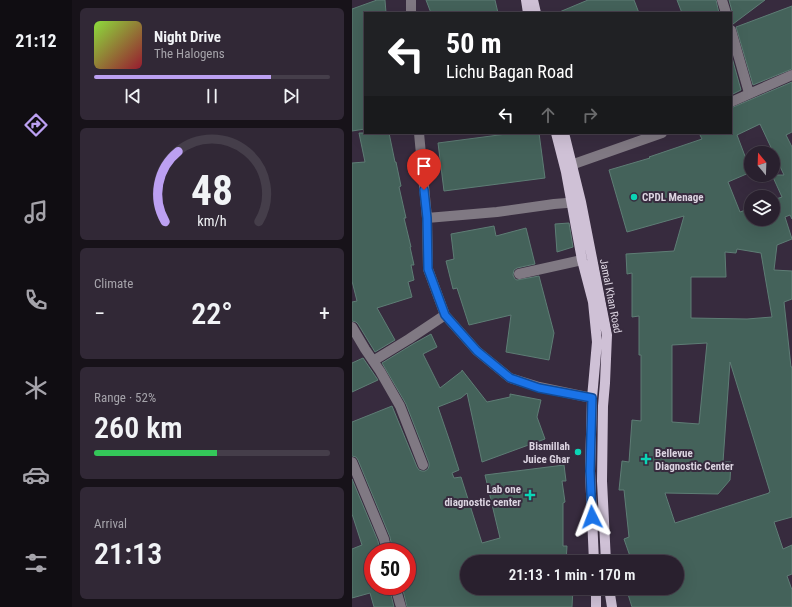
<!DOCTYPE html>
<meta charset="utf-8">
<style>
:root{--surface:#29202e;--page:#312836;--text:#f1f3f6;--muted:#a5a3aa;--line:#453e4a;--accent:#bca0f2}
body{margin:0;font-family:"Roboto Condensed",sans-serif;background:var(--page);color:var(--text);height:100vh;display:flex;flex-direction:column;font-size:15px;white-space:nowrap}
*{box-sizing:border-box;margin:0}
p{font-size:13px;color:var(--muted)}
.icon{flex:none;width:22px;height:22px;fill:none;stroke:currentColor;stroke-width:2;stroke-linecap:round;stroke-linejoin:round}
.map{position:relative;flex:1;overflow:hidden}
.panel{display:flex;flex-direction:column;gap:8px;padding:8px;background:#171219;width:280px}
.panel>*{flex:none}
.guide{position:absolute;left:12px;top:12px;width:368px;height:122px;border-radius:0px;box-shadow:0 4px 16px #0002,0 0 0 1px var(--line);background:#202124;color:#fff;overflow:hidden}
.needle{width:26px;rotate:341deg}
.fabs{position:absolute;left:392px;top:146px;display:grid;gap:8px}
.fabs a{display:grid;place-items:center;width:36px;height:36px;border-radius:50%;background:var(--surface);box-shadow:0 4px 16px #0002,0 0 0 1px var(--line);font-size:20px}
.speed{position:absolute;left:12px;top:543px;display:flex;gap:8px;font-size:20px;font-weight:700;text-align:center}
.speed>*{display:grid;place-content:center;width:52px;height:52px;border-radius:50%;background:var(--surface);box-shadow:0 4px 16px #0002,0 0 0 1px var(--line);line-height:1}
.speed .limit{border:6px solid #d22;background:#fff;color:#111}
.pin{position:absolute;display:grid;place-items:center;width:34px;height:34px;color:#fff;margin:-41px -17px;border-radius:50% 50% 50% 0;rotate:-45deg;box-shadow:0 0 4px #0007}
.pin .icon{rotate:45deg}
.me{position:absolute;width:44px;margin:-22px;rotate:357deg;stroke-linejoin:round;filter:drop-shadow(0 0 3px #0008)}
.turn{display:flex;align-items:center;gap:14px;height:84px;padding:0 16px;font-size:18px}
.turn .icon{width:52px;height:52px;stroke-width:2.5}
.turn b{display:block;font-size:28px;line-height:34px}
.lanes{display:flex;align-items:center;height:38px;padding:0 16px;background:#0003;justify-content:center;gap:20px;direction:ltr}
.lanes .off{opacity:.35}
.big{font-size:30px;font-weight:600;line-height:1.1}
.panel .widget{flex:1;display:flex;flex-direction:column;justify-content:center;gap:6px;min-width:0;padding:0 14px;border-radius:6px;background:var(--page)}
.panel .dial{align-items:center;gap:0}
.dial svg{height:104px;overflow:visible;fill:none;stroke:var(--line);stroke-width:7;stroke-linecap:round;text-anchor:middle}
.dial text{fill:var(--text);stroke:none}
.song{display:flex;align-items:center;gap:12px}
.cover{width:48px;height:48px;border-radius:6px;background:linear-gradient(135deg,hsl(90 70% 55%),hsl(350 70% 35%))}
.played{height:4px;border-radius:2px;background:linear-gradient(90deg,var(--accent) 75%,var(--line) 75%)}
.keys{display:flex;justify-content:space-around;direction:ltr}
.heat{display:flex;justify-content:space-between;align-items:center;font-size:22px;direction:ltr}
.charge{height:6px;border-radius:3px;background:linear-gradient(90deg,#34c759 52%,var(--line) 0)}
.trip{position:absolute;left:108px;top:555px;width:224px;height:40px;border-radius:20px;background:var(--surface);box-shadow:0 4px 16px #0002,0 0 0 1px var(--line);font-weight:600;line-height:40px;text-align:center}
main{display:flex;flex:1;min-height:0}
.tabs{display:flex;flex-direction:column;width:72px;justify-content:space-around;align-items:center;background:#100d12;color:var(--muted)}
.tabs .icon{width:28px;height:28px}
.tabs .selected{color:var(--accent)}
.tabs b{font-size:18px;color:var(--text)}
.map>svg:first-child{display:block}
.building{fill:#44625a;stroke:#5e7d75;fill-rule:evenodd}
.lines{fill:none;stroke-linecap:round;stroke-linejoin:round}
.minor{stroke:#807983;stroke-width:10}
.major{stroke:#cfc1d6;stroke-width:10}
.route-casing{stroke:#114b97;stroke-width:10}
.route{stroke:#1a73e8;stroke-width:7}
.poi-dot{fill:#0bd5b5;stroke:#372b3e;stroke-width:1.5}
.labels{text-anchor:middle;stroke-width:4;stroke-linejoin:round;paint-order:stroke}
.poi-label{font-size:11px;font-weight:bold;fill:#dcd4e1;stroke:#372b3e;text-anchor:start}
.street-label{font-size:11px;fill:#dcd4e1;stroke:#372b3e}
</style>
<main>
<nav class="tabs">
<b>21:12</b>
<svg class="icon selected" aria-label="directions" viewBox="0 0 24 24"><path d="M12 3l9 9-9 9-9-9zM9 14v-3h6M13 9l2 2-2 2"/></svg>
<svg class="icon" aria-label="music" viewBox="0 0 24 24"><path d="M9 18V5l10-2v13"/><circle cx="6" cy="18" r="3"/><circle cx="16" cy="16" r="3"/></svg>
<svg class="icon" aria-label="phone" viewBox="0 0 24 24"><path d="M5 4h4l2 5-3 2q2 4 5 5l2-3 5 2v4C11 20 4 13 5 4z"/></svg>
<svg class="icon" aria-label="climate" viewBox="0 0 24 24"><path d="M12 3v18M4 7l16 10M4 17L20 7"/></svg>
<svg class="icon" aria-label="car" viewBox="0 0 24 24"><path d="M5 17H2v-5l4-1 3-4h7l3 4 3 1v5h-3M9 17h6M6 11h13"/><circle cx="7" cy="17" r="2"/><circle cx="17" cy="17" r="2"/></svg>
<svg class="icon" aria-label="filters" viewBox="0 0 24 24"><path d="M4 7h16M4 17h16"/><circle cx="9" cy="7" r="2"/><circle cx="15" cy="17" r="2"/></svg>
</nav>
<section class="panel">
<div class="widget">
<div class="song"><i class="cover"></i><div><b>Night Drive</b><p>The Halogens</p></div></div>
<div class="played"></div>
<div class="keys"><svg class="icon" aria-label="previous" viewBox="0 0 24 24"><path d="M18 5L8 12l10 7zM5 5v14"/></svg><svg class="icon" aria-label="pause" viewBox="0 0 24 24"><path d="M8 5v14M16 5v14"/></svg><svg class="icon" aria-label="next" viewBox="0 0 24 24"><path d="M6 5l10 7-10 7zM19 5v14"/></svg></div>
</div>
<div class="widget dial"><svg viewBox="0 0 100 80">
<path d="M14 69A42 42 0 1 1 86 69"/>
<path d="M14 69A42 42 0 0 1 24 15" stroke="#bca0f2"/>
<text x="50" y="56" font-size="32" font-weight="700">48</text>
<text x="50" y="72" font-size="11">km/h</text>
</svg></div>
<div class="widget"><p>Climate</p>
<div class="heat"><a>−</a><b class="big">22°</b><a>+</a></div>
</div>
<div class="widget"><p>Range · 52%</p><b class="big">260 km</b><div class="charge"></div></div>
<div class="widget"><p>Arrival</p><b class="big">21:13</b></div>
</section>
<div class="map">
<svg width="440" height="607" viewBox="0 0 440 607">
<rect width="100%" height="100%" fill="#372b3e"/>
<path class="building" d="M 25,0 L 33,0 L 34,13 L 13,13 L 13,129 L 0,131 L 0,9 Z
M 74,0 L 143,0 L 146,13 L 79,13 Z
M 236,0 L 282,0 L 287,13 L 205,13 Z
M 325,0 L 364,0 L 367,13 L 330,13 Z
M 377,0 L 413,0 L 381,24 L 379,24 L 380,11 Z
M 440,6 L 440,69 L 401,85 L 384,27 Z
M 379,54 L 389,90 L 379,95 Z
M 440,82 L 440,132 L 434,135 L 440,147 L 440,219 L 438,215 L 433,217 L 440,239 L 425,245 L 422,270 L 440,271 L 440,299 L 432,302 L 439,367 L 440,367 L 440,517 L 422,522 L 431,549 L 440,545 L 440,574 L 435,576 L 440,590 L 440,607 L 280,607 L 274,588 L 325,588 L 325,562 L 280,562 L 272,539 L 277,537 L 272,490 L 267,490 L 270,461 L 277,462 L 280,420 L 289,421 L 289,355 L 287,355 L 287,316 L 280,317 L 280,273 L 275,274 L 274,254 L 322,251 L 332,216 L 275,232 L 257,170 L 298,158 L 297,157 L 350,139 L 347,133 L 379,133 L 379,108 ZM 408,124 L 432,175 L 420,175 L 430,197 L 421,200 L 421,219 L 399,219 L 399,208 L 388,212 L 376,182 L 399,172 L 385,135 ZM 385,249 L 409,253 L 420,317 L 395,319 L 339,318 L 339,277 L 374,277 L 373,252 L 384,253 ZM 355,343 L 347,424 L 320,422 L 320,345 ZM 378,362 L 418,492 L 417,492 L 417,493 L 323,523 L 313,493 L 366,494 L 378,480 L 379,462 L 371,462 Z
M 7,133 L 37,133 L 43,162 L 44,162 L 49,186 L 47,187 L 54,218 L 52,218 L 59,247 L 58,247 L 62,265 L 59,265 L 62,280 L 56,282 L 60,297 L 25,308 L 43,340 L 23,352 L 6,324 L 4,322 L 0,321 L 0,302 L 5,301 L 0,281 L 0,163 L 13,162 Z
M 162,133 L 187,133 L 193,178 L 92,191 L 86,143 Z
M 217,223 L 221,247 L 205,252 L 203,224 Z
M 142,226 L 144,236 L 174,228 L 183,264 L 165,268 L 162,270 L 161,275 L 163,279 L 165,280 L 187,276 L 202,333 L 197,360 L 154,352 L 159,315 L 117,325 L 105,288 L 101,289 L 94,261 L 102,259 L 99,234 Z
M 79,334 L 85,347 L 71,354 L 88,388 L 110,371 L 110,370 L 135,402 L 158,397 L 158,394 L 189,400 L 185,417 L 193,439 L 130,462 L 115,393 L 109,398 L 86,407 L 98,442 L 107,470 L 100,473 L 102,478 L 109,477 L 130,543 L 148,538 L 133,475 L 212,465 L 214,481 L 210,481 L 213,502 L 211,503 L 211,546 L 215,546 L 214,562 L 115,562 L 115,588 L 221,588 L 220,607 L 55,607 L 50,586 L 55,586 L 55,552 L 41,552 L 38,537 L 6,460 L 4,457 L 0,456 L 0,422 L 40,406 L 65,467 L 67,470 L 70,471 L 73,471 L 76,469 L 77,466 L 77,463 L 54,404 L 30,363 L 61,344 Z
M 11,358 L 26,380 L 0,392 L 0,363 Z
M 0,479 L 26,541 L 28,552 L 21,552 L 21,586 L 37,586 L 42,607 L 22,607 L 18,593 L 0,598 L 0,549 L 10,545 L 0,514 Z"/>
<g class="lines">
<path class="minor" d="M 59,0 L 59,13
M 370,0 L 374,13
M 379,30 L 397,93
M 379,102 L 440,75
M 67,133 L 75,218 L 76,269 L 93,315 L 125,351 L 158,378 L 187,387 L 240,398
M 219,165 L 310,133
M 75,218 L 145,212 L 202,204 L 227,202
M 167,274 L 230,260
M 0,327 L 13,349 L 28,371 L 48,406 L 71,465
M 21,361 L 57,339 L 93,315
M 0,462 L 32,539 L 35,552
M 43,586 L 49,607"/>
<path class="major" d="M 174,0 L 176,13
M 181,0 L 184,13
M 204,133 L 214,172 L 230,260 L 241,302 L 245,342 L 240,398 L 238,471 L 242,562
M 212,133 L 229,202 L 255,335 L 253,383 L 251,406 L 250,481 L 254,562
M 244,588 L 244,607
M 257,588 L 260,607"/>
</g>
<g class="lines">
<defs>
<path id="route" d="M 72,190 L 75,218 L 76,269 L 93,315 L 125,351 L 158,378 L 187,388 L 240,398 L 238,471 L 240,517"/>
</defs>
<use href="#route" class="route-casing"/>
<use href="#route" class="route"/>
</g>
<g class="poi-dot">
<circle cx="282" cy="197" r="4"/>
<circle cx="226" cy="452" r="4"/>
<path d="M292 453h4v4h4v4h-4v4h-4v-4h-4v-4h4z"/>
<path d="M176 489h4v4h4v4h-4v4h-4v-4h-4v-4h4z"/>
</g>
<g class="labels">
<g class="poi-label">
<text x="290" y="201">CPDL Menage</text>
<text x="218" y="450" text-anchor="end">Bismillah<tspan x="218" dy="13">Juice Ghar</tspan></text>
<text x="303" y="457">Bellevue<tspan x="303" dy="13">Diagnostic Center</tspan></text>
<text x="169" y="493" text-anchor="end">Lab one<tspan x="169" dy="13">diagnostic center</tspan></text>
</g>
<g class="street-label">
<text transform="translate(259 296) rotate(79)" y="4">Jamal Khan Road</text>
</g>
</g>
</svg>
<div class="fabs">
<a><svg class="needle" viewBox="-14 -14 28 28"><path d="M0-13l5 13h-10z" fill="#e53935"/><path d="M0 13l5-13h-10z" fill="#a5a3aa"/></svg></a>
<a><svg class="icon" aria-label="layers" viewBox="0 0 24 24"><path d="M12 4l9 5-9 5-9-5zM3 14l9 5 9-5"/></svg></a>
</div>
<div class="speed"><div class="limit">50</div></div>
<div class="pin" style="left:72px;top:190px;background:#d93025"><svg class="icon" aria-label="arrive" viewBox="0 0 24 24"><path d="M6 21V4h12l-3 4 3 4H6"/></svg></div>
<svg class="me" style="left:240px;top:517px" viewBox="-20 -20 40 40"><path d="M0-17L14 15 0 8-14 15z" fill="#1a73e8" stroke="#fff" stroke-width="4"/></svg>
<div class="trip">21:13 · 1 min · 170 m</div>
<div class="guide">
<div class="turn"><svg class="icon" aria-label="left" viewBox="0 0 24 24"><path d="M17 20v-9H6M10 6l-5 5 5 5"/></svg><div><b>50 m</b>Lichu Bagan Road</div></div>
<div class="lanes"><svg class="icon" aria-label="left" viewBox="0 0 24 24"><path d="M17 20v-9H6M10 6l-5 5 5 5"/></svg><svg class="icon off" aria-label="ahead" viewBox="0 0 24 24"><path d="M12 20V5M6 11l6-6 6 6"/></svg><svg class="icon off" aria-label="right" viewBox="0 0 24 24"><path d="M7 20v-9h11M14 6l5 5-5 5"/></svg></div>
</div>
</div>
</main>
